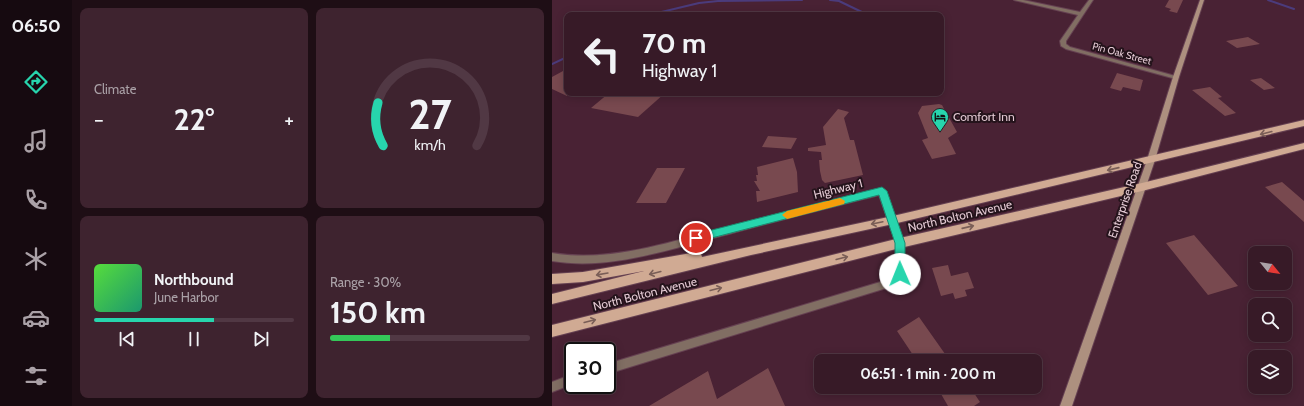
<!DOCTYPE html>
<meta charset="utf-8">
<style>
:root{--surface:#371a27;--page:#3e232f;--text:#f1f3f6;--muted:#aaa1a7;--line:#513844;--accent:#27d5ad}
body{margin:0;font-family:Cabin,sans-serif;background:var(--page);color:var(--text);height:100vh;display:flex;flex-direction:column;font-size:15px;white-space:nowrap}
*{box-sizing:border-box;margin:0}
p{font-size:13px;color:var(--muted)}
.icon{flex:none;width:22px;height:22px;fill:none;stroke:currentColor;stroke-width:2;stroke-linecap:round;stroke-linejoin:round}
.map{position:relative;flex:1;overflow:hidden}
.panel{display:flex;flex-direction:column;gap:8px;padding:8px;background:#1e0e15;width:480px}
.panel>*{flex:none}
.top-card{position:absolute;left:12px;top:12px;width:380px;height:84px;border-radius:8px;box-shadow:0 2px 10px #0003,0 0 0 1px var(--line);background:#371a27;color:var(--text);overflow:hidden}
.needle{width:26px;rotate:120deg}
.controls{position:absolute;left:696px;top:246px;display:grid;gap:8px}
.controls a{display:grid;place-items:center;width:44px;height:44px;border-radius:8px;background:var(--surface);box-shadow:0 2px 10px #0003,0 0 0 1px var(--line);font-size:20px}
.speed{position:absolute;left:12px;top:342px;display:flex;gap:8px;font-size:20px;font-weight:700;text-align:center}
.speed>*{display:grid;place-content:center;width:52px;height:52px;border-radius:50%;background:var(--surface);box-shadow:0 2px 10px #0003,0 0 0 1px var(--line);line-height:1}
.speed .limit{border:2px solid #111;border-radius:6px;background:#fff;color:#111}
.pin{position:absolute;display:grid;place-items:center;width:34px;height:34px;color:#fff;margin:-17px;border:2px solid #fff;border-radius:50%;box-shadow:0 1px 4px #0007}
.me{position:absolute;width:44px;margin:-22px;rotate:359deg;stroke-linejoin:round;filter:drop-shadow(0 0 3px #0008)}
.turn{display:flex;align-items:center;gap:14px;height:84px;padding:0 12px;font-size:18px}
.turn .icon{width:52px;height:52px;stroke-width:2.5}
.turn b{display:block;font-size:28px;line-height:34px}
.big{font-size:30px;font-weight:800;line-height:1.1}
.panel .card{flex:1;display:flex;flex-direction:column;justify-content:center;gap:6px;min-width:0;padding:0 14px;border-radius:8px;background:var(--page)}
.panel .dial{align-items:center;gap:0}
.dial svg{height:104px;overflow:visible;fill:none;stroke:var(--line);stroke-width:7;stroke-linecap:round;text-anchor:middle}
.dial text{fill:var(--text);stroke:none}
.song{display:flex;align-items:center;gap:12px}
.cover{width:48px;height:48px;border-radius:6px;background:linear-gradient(135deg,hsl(110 70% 55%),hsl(160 70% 35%))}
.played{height:4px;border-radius:2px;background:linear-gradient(90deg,var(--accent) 60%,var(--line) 60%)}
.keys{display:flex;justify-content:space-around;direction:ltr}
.heat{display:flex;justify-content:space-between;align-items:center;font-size:22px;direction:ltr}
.charge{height:6px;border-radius:3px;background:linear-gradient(90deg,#34c759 30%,var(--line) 0)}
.panel .tiles{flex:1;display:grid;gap:8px;grid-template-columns:repeat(2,1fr)}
.trip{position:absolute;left:262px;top:354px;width:228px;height:40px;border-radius:8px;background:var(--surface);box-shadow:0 2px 10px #0003,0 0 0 1px var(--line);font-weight:800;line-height:40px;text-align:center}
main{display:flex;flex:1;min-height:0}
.menu{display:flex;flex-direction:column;width:72px;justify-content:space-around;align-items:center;background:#160a10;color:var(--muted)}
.menu .icon{width:28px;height:28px}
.menu .current{color:var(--accent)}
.menu b{font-size:18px;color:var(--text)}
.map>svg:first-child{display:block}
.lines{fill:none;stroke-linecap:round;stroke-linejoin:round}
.stream{stroke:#4b3b7c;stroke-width:2}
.building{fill:#78494f}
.street-casing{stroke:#654051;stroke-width:2}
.secondary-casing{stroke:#654051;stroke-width:2}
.primary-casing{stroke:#654051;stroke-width:2}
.street{fill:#816e63;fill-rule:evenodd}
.secondary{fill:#ad907f;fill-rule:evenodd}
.primary{fill:#d0aa93;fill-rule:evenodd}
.oneway{stroke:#7a5e57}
.route{fill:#27d5ad;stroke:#198a70}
.slow{fill:#f59e0b}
.labels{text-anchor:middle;stroke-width:4;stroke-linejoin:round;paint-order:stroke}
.far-street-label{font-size:10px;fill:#e4cad4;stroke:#24131b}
.poi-label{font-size:12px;fill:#e4cad4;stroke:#24131b;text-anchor:start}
.street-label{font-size:12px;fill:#e4cad4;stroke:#24131b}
</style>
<main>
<nav class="menu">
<b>06:50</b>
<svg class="icon current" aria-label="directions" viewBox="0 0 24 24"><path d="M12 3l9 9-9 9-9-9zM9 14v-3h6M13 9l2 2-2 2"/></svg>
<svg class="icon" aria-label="music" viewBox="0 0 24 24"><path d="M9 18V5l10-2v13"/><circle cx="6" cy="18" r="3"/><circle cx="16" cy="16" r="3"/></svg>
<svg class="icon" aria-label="phone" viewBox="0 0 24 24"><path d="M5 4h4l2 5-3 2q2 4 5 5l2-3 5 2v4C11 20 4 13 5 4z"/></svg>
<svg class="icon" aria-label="climate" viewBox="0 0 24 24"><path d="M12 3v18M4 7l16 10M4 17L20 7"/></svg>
<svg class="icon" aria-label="car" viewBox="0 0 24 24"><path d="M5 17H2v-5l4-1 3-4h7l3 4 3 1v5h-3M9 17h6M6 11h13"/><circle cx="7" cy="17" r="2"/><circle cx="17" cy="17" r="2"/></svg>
<svg class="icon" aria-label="filters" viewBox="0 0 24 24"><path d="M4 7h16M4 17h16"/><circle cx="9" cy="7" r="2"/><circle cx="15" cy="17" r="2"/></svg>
</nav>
<section class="panel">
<div class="tiles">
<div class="card"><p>Climate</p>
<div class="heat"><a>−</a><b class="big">22°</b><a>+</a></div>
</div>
<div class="card dial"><svg viewBox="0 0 100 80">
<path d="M14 69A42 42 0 1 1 86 69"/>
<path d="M14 69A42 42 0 0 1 10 36" stroke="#27d5ad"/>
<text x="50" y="56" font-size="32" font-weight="700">27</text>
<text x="50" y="72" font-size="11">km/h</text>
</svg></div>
<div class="card">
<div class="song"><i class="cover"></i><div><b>Northbound</b><p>June Harbor</p></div></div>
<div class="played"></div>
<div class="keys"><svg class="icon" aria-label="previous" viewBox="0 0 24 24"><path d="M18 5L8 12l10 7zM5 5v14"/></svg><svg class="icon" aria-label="pause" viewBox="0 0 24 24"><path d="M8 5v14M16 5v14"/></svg><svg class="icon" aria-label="next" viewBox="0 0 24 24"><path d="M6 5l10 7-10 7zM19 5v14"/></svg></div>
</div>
<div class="card"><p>Range · 30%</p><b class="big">150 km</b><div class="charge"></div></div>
</div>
</section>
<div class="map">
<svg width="752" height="406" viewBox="0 0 752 406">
<rect width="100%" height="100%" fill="#492234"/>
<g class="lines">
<path class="stream" d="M 278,0 L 287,1 L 316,15
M 716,0 L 742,9
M 97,15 L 147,3 L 166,1 L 250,0
M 0,64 L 15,57"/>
</g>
<path class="building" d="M 617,0 L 631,0 L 625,13 L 617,11 L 619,9 L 613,7 Z
M 696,37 L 708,44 L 685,48 L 674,41 Z
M 11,71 L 15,73 L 15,96 L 0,89 L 0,77 Z
M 565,73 L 591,80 L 588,91 L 571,87 L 569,91 L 558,88 Z
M 709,78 L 723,88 L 712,90 L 698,80 Z
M 658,87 L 670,97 L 666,98 L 684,113 L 673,116 L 640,90 Z
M 57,93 L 113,93 L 86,117 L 39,108 Z
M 387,104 L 390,105 L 405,132 L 396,138 L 404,154 L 380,159 L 370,140 L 376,138 L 366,113 L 370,106 Z
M 286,109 L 297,112 L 292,118 L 298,140 L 302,140 L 311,175 L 273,183 L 270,180 L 268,171 L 267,160 L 270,160 L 269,152 L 256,151 L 256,148 L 274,145 L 271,127 Z
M 216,136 L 245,138 L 239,149 L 210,147 Z
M 241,158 L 245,172 L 246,192 L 205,202 L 204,191 L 208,191 L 202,181 L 205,181 L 204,175 L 206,175 L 205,167 Z
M 105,168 L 133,168 L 114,203 L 84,203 Z
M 730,182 L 752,201 L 752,222 L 713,187 Z
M 642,235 L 686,286 L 656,295 L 614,243 Z
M 396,265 L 399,276 L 416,272 L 422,288 L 413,290 L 415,296 L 403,299 L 401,293 L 389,296 L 380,268 Z
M 367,317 L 398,361 L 365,361 L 345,331 Z
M 216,368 L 233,406 L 97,406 L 156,371 L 165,399 Z
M 385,387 L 418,387 L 428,402 L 422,406 L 396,406 Z"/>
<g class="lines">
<defs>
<path id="street" d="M 462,0 L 471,0 L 528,12 L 537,0 L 541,0 L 514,41 L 514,44 L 518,47 L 627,77 L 624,79 L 514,49 L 509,46 L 508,41 L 526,15 Z
M 330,188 L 334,191 L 352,243 L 353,273 L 341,286 L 55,374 L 55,364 L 335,280 L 343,271 L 344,243 L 327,195 C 277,208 227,220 177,234 C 120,248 59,271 0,261 L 0,253 C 59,263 120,241 176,227 C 227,214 279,201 330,188 Z
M 21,374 L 21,384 L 0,392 L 0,382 Z"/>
<path id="secondary" d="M 648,0 L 652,0 L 627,77 L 603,160 L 520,406 L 508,406 L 595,160 L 621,77 Z"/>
<path id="primary" d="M 752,120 L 752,126 L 341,224 L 199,255 L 0,304 L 0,294 L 92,271 L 31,282 L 0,284 L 0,274 L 31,272 L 145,252 L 149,254 L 150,257 L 341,216 Z
M 752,143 L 752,149 L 590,191 L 348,248 L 0,337 L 0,325 L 348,238 L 590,183 Z"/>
</defs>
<use href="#street" class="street-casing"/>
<use href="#secondary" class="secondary-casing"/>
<use href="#primary" class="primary-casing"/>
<use href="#street" class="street"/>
<use href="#secondary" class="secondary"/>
<use href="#primary" class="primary"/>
</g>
<defs><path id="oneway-shaft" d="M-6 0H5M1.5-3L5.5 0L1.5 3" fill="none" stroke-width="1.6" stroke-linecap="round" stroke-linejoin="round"/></defs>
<g class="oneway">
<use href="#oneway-shaft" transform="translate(714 133) rotate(166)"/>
<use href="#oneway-shaft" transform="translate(561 169) rotate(167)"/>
<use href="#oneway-shaft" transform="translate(325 223) rotate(168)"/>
<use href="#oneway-shaft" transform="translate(416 227) rotate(-13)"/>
<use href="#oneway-shaft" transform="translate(290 258) rotate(-14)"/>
<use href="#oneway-shaft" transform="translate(103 273) rotate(166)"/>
<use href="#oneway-shaft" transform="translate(50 274) rotate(170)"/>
<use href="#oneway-shaft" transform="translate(164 289) rotate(-14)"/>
<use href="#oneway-shaft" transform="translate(38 321) rotate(-14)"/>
</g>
<path class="route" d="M 330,187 L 335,191 L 353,243 L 353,274 L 352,277 L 348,278 L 344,277 L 343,274 L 343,243 L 327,195 L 144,242 L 140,238 L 144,234 Z"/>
<path class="slow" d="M 288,198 L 293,201 L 292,204 L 235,219 L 230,215 L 235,211 Z"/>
<defs>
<symbol id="hotel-pin" viewBox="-11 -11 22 30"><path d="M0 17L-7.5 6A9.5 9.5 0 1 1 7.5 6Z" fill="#27d5ad" stroke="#24131b"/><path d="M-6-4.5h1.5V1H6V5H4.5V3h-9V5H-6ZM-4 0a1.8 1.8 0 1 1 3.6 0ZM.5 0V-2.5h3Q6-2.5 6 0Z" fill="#111"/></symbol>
</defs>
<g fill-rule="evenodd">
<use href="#hotel-pin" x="378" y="107" width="20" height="27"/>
</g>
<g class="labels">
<g class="far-street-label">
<text transform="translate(570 53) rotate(15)" y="4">Pin Oak Street</text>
</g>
<g class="poi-label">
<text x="401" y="121">Comfort Inn</text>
</g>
<g class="street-label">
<text transform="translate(286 189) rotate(-14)" y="4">Highway 1</text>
<text transform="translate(573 200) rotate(-71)" y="4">Enterprise Road</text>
<text transform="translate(408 216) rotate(-13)" y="4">North Bolton Avenue</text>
<text transform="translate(93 294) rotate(-14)" y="4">North Bolton Avenue</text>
</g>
</g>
</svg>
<div class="controls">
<a><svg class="needle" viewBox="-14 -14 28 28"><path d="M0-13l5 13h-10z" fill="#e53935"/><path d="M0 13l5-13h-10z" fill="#aaa1a7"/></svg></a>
<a><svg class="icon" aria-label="search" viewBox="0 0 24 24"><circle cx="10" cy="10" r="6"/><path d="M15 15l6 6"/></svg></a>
<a><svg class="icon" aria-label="layers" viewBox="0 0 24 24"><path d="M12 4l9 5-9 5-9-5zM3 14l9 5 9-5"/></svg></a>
</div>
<div class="speed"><div class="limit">30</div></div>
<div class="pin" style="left:144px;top:238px;background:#d93025"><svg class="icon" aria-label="arrive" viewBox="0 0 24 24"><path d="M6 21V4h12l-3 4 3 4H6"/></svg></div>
<svg class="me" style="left:348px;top:274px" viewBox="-20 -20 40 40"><circle r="19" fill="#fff"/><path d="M0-13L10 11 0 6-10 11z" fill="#27d5ad"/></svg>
<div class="trip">06:51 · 1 min · 200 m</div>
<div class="top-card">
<div class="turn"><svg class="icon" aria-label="left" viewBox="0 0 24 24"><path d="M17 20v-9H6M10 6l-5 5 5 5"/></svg><div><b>70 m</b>Highway 1</div></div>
</div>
</div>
</main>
